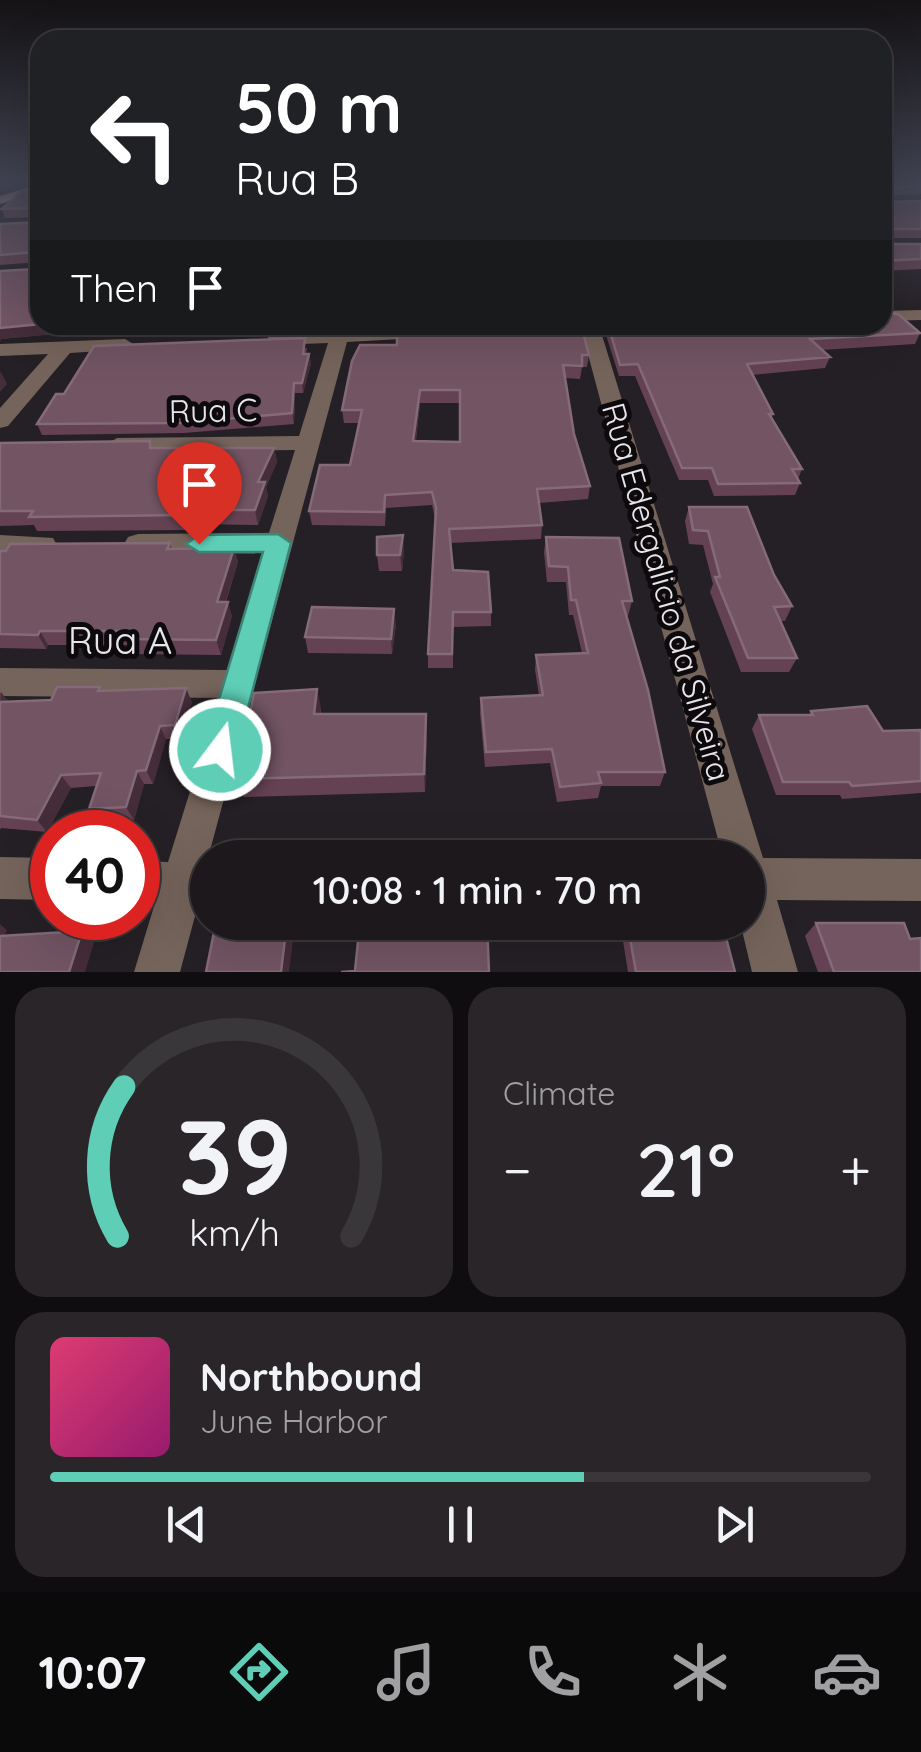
<!DOCTYPE html>
<meta charset="utf-8">
<style>
:root{--surface:#1c181c;--page:#292529;--text:#f1f3f6;--muted:#a0a0a3;--line:#3a373b;--accent:#5eceb7}
body{margin:0;font-family:Quicksand,sans-serif;background:var(--page);color:var(--text);height:100vh;display:flex;flex-direction:column;font-size:38px;white-space:nowrap}
*{box-sizing:border-box;margin:0}
p{font-size:32px;color:var(--muted)}
.icon{flex:none;width:55px;height:55px;fill:none;stroke:currentColor;stroke-width:2;stroke-linecap:round;stroke-linejoin:round}
.map{position:relative;height:972px;overflow:hidden}
.details{display:flex;flex-direction:column;gap:15px;padding:15px;background:#0f0d0f;flex:1}
.details>*{flex:none}
.banner{position:absolute;left:30px;top:30px;width:862px;height:305px;border-radius:30px;box-shadow:0 10px 40px #0002,0 0 0 2px var(--line);background:#202124;color:#fff;overflow:hidden}
.speed{position:absolute;left:30px;top:810px;display:flex;gap:20px;font-size:50px;font-weight:700;text-align:center}
.speed>*{display:grid;place-content:center;width:130px;height:130px;border-radius:50%;background:var(--surface);box-shadow:0 10px 40px #0002,0 0 0 2px var(--line);line-height:1}
.speed .limit{border:15px solid #d22;background:#fff;color:#111}
.pin{position:absolute;display:grid;place-items:center;width:85px;height:85px;color:#fff;margin:-102px -42px;border-radius:50% 50% 50% 0;rotate:-45deg;box-shadow:0 0 10px #0007}
.pin .icon{rotate:45deg}
.me{position:absolute;width:110px;margin:-55px;rotate:15deg;stroke-linejoin:round;filter:drop-shadow(0 0 8px #0008)}
.turn{display:flex;align-items:center;gap:35px;height:210px;padding:0 40px;font-size:45px}
.turn .icon{width:130px;height:130px;stroke-width:2.5}
.turn b{display:block;font-size:70px;line-height:85px}
.then{display:flex;align-items:center;height:95px;padding:0 40px;background:#0003;gap:20px;font-size:38px}
.big{font-size:75px;font-weight:600;line-height:1.1}
.details .widget{flex:1;display:flex;flex-direction:column;justify-content:center;gap:15px;min-width:0;padding:0 35px;border-radius:30px;background:var(--page)}
.details .dial{align-items:center;gap:0}
.dial svg{height:260px;overflow:visible;fill:none;stroke:var(--line);stroke-width:7;stroke-linecap:round;text-anchor:middle}
.dial text{fill:var(--text);stroke:none}
.song{display:flex;align-items:center;gap:30px}
.cover{width:120px;height:120px;border-radius:15px;background:linear-gradient(135deg,hsl(340 70% 55%),hsl(320 70% 35%))}
.played{height:10px;border-radius:5px;background:linear-gradient(90deg,var(--accent) 65%,var(--line) 65%)}
.keys{display:flex;justify-content:space-around;direction:ltr}
.heat{display:flex;justify-content:space-between;align-items:center;font-size:55px;direction:ltr}
.details .tiles{flex:1;display:grid;gap:15px;grid-template-columns:1fr 1fr}
.widget:last-child{grid-column:span 2}
.trip{position:absolute;left:190px;top:840px;width:575px;height:100px;border-radius:50px;background:var(--surface);box-shadow:0 10px 40px #0002,0 0 0 2px var(--line);font-weight:600;line-height:100px;text-align:center}
.menu{display:flex;height:160px;justify-content:space-around;align-items:center;background:#0b0a0b;color:var(--muted)}
.menu .icon{width:70px;height:70px}
.menu .current{color:var(--accent)}
.menu b{font-size:45px;color:var(--text)}
.map>svg:first-child{display:block}
.lines{fill:none;stroke-linecap:round;stroke-linejoin:round}
.minor{fill:#75645b;fill-rule:evenodd}
.major{fill:#caa695;fill-rule:evenodd}
.wall{fill:#644253;fill-rule:evenodd}
.shaded-wall{fill:#452d3a}
.building{fill:#725463;stroke:#856a78;stroke-width:2.5;fill-rule:evenodd}
.route{fill:#5eceb7;stroke:#3d8677;stroke-width:2.5}
.labels{text-anchor:middle;stroke-width:10;stroke-linejoin:round;paint-order:stroke}
.street-label{font-size:32px;fill:#e8e4e8;stroke:#0d0a0d}
.near-street-label{font-size:38px;fill:#e8e4e8;stroke:#0d0a0d}
</style>
<div class="map">
<svg width="921" height="972" viewBox="0 0 921 972">
<rect width="100%" height="100%" fill="#252025"/>
<g class="lines">
<path class="minor" d="M 921,310 L 921,320 L 882,321 L 882,311 Z
M 543,325 L 646,325 L 637,330 L 601,332 L 763,858 L 921,859 L 921,901 L 777,900 L 798,972 L 752,972 L 740,922 L 748,922 L 748,858 L 723,858 L 582,332 L 543,332 Z
M 430,327 L 437,329 L 437,337 L 347,342 L 208,858 L 208,905 L 198,905 L 180,972 L 134,972 L 155,903 L 138,903 L 138,861 L 168,862 L 219,698 L 0,696 L 0,668 L 227,670 L 263,553 L 138,554 L 128,551 L 124,544 L 128,537 L 138,534 L 269,533 L 295,450 L 117,452 L 105,445 L 117,438 L 299,436 L 328,343 L 275,345 L 268,343 L 268,335 Z
M 125,339 L 135,345 L 132,349 L 70,353 L 8,426 L 0,428 L 0,408 L 48,354 L 0,356 L 0,344 Z
M 0,535 L 53,538 L 57,545 L 53,552 L 0,555 Z
M 0,857 L 52,858 L 52,900 L 0,899 Z"/>
<path class="major" d="M 40,184 L 40,192 L 0,204 L 0,196 Z"/>
</g>
<path class="wall" d="M 882,181 L 921,181 L 921,194 L 882,196 Z
M 40,185 L 40,325 L 310,325 L 309,328 L 109,336 L 107,329 L 1,339 L 0,341 L 0,271 L 36,269 L 40,266 L 39,262 L 0,265 L 0,224 L 39,222 L 40,217 L 5,218 L 2,209 Z
M 921,201 L 921,238 L 882,238 L 885,202 Z
M 882,239 L 883,244 L 921,244 L 921,269 L 882,271 Z
M 608,325 L 920,333 L 915,344 L 822,350 L 830,357 L 825,368 L 752,375 L 773,414 L 771,418 L 802,469 L 798,479 L 800,483 L 795,495 L 714,496 L 708,480 L 679,480 L 635,376 L 619,376 L 606,335 Z
M 307,348 L 306,354 L 309,354 L 311,364 L 303,393 L 295,393 L 294,424 L 184,433 L 42,435 L 37,424 L 64,394 Z
M 589,355 L 587,367 L 582,367 L 580,379 L 565,378 L 574,434 L 590,486 L 588,499 L 539,503 L 542,525 L 541,539 L 450,543 L 453,570 L 491,612 L 491,626 L 453,627 L 453,668 L 428,668 L 428,654 L 435,518 L 432,505 L 386,508 L 385,526 L 312,525 L 309,511 L 350,465 L 359,423 L 344,423 L 342,410 L 352,361 ZM 420,403 L 460,403 L 460,442 L 416,441 Z
M 0,443 L 152,448 L 274,448 L 277,462 L 266,487 L 268,496 L 258,525 L 193,524 L 190,530 L 37,531 L 34,525 L 0,526 Z
M 689,507 L 774,575 L 792,606 L 785,621 L 780,621 L 797,658 L 789,672 L 741,672 L 710,592 L 713,584 L 703,545 L 689,544 L 685,521 Z
M 546,537 L 632,601 L 628,616 L 626,616 L 665,772 L 660,786 L 601,786 L 598,798 L 557,802 L 550,763 L 485,767 L 480,713 L 481,698 L 539,695 L 535,670 L 536,655 L 582,653 L 573,615 L 569,615 L 566,582 L 547,582 L 544,552 Z
M 170,543 L 172,549 L 234,548 L 238,562 L 226,602 L 232,616 L 221,655 L 135,654 L 131,645 L 48,645 L 46,649 L 0,648 L 0,551 Z
M 404,550 L 402,571 L 379,571 L 377,555 Z
M 396,624 L 392,654 L 308,653 L 305,637 Z
M 102,691 L 192,702 L 181,739 L 166,739 L 153,784 L 144,784 L 134,820 L 98,822 L 89,809 L 96,786 L 71,788 L 47,832 L 1,828 L 0,830 L 0,692 L 8,701 L 51,700 Z
M 321,708 L 321,714 L 426,714 L 427,732 L 425,792 L 244,797 L 237,779 Z
M 811,711 L 883,731 L 921,730 L 921,793 L 842,799 L 840,795 L 776,795 L 752,729 L 759,715 L 809,715 Z
M 816,923 L 910,939 L 921,972 L 818,972 L 805,936 Z
M 628,927 L 735,972 L 628,972 L 623,941 Z"/>
<path class="shaded-wall" d="M 0,181 L 28,181 L 0,189 Z
M 40,324 L 40,325 L 105,325 L 107,329 L 1,339 L 0,341 L 0,328 Z
M 309,354 L 311,364 L 303,393 L 302,383 Z
M 1,372 L 7,384 L 0,392 L 0,373 Z
M 294,383 L 295,393 L 294,424 L 292,413 Z
M 420,390 L 420,403 L 414,455 L 413,441 Z
M 274,448 L 277,462 L 266,487 L 268,496 L 258,525 L 255,510 L 258,482 Z
M 188,510 L 193,524 L 190,530 L 185,515 Z
M 403,535 L 404,550 L 402,571 L 400,555 Z
M 234,548 L 238,562 L 221,616 L 217,602 Z
M 228,602 L 232,616 L 221,655 L 216,640 Z
M 394,609 L 396,624 L 392,654 L 391,639 Z
M 40,631 L 48,645 L 46,649 L 38,635 Z
M 186,688 L 192,702 L 181,739 L 175,725 Z
M 317,689 L 321,708 L 319,733 L 314,714 Z
M 1,692 L 11,706 L 0,708 Z
M 426,714 L 427,732 L 425,792 L 424,774 Z
M 160,726 L 166,739 L 153,784 L 146,770 Z
M 137,771 L 144,784 L 134,820 L 126,807 Z
M 61,775 L 71,788 L 47,832 L 37,820 Z
M 287,922 L 293,922 L 295,925 L 289,972 L 281,972 Z
M 0,924 L 7,930 L 0,945 Z
M 82,931 L 94,943 L 85,972 L 69,972 Z"/>
<path class="building" d="M 40,181 L 40,211 L 36,208 L 2,209 L 21,192 L 40,185 Z
M 882,181 L 921,181 L 921,186 L 882,188 Z
M 882,199 L 885,202 L 921,201 L 921,229 L 886,229 L 882,232 Z
M 40,214 L 40,324 L 0,328 L 0,271 L 36,269 L 40,266 L 36,252 L 0,255 L 0,224 L 39,222 Z
M 882,239 L 883,244 L 921,244 L 921,259 L 882,261 Z
M 882,312 L 898,314 L 920,333 L 810,339 L 830,357 L 747,364 L 773,414 L 769,414 L 802,469 L 792,469 L 800,483 L 718,484 L 712,468 L 682,468 L 638,364 L 620,365 L 608,325 L 882,325 Z
M 581,325 L 589,355 L 582,355 L 582,366 L 563,365 L 574,434 L 590,486 L 537,489 L 542,525 L 449,529 L 453,570 L 488,572 L 491,612 L 453,612 L 452,654 L 428,654 L 436,508 L 432,492 L 385,495 L 384,512 L 309,511 L 320,465 L 350,465 L 362,410 L 342,410 L 352,361 L 360,345 L 397,345 L 397,332 ZM 420,390 L 460,390 L 460,442 L 413,441 Z
M 305,338 L 303,354 L 309,354 L 302,383 L 294,383 L 292,413 L 181,423 L 37,424 L 56,394 L 64,394 L 94,346 Z
M 150,441 L 150,448 L 274,448 L 258,482 L 265,482 L 255,510 L 188,510 L 185,515 L 29,517 L 33,511 L 0,511 L 0,443 Z
M 689,507 L 747,507 L 774,575 L 792,606 L 774,607 L 797,658 L 748,658 L 715,577 L 720,577 L 708,531 L 693,530 Z
M 403,535 L 400,555 L 377,555 L 377,537 Z
M 546,537 L 619,538 L 632,601 L 622,601 L 648,690 L 665,772 L 598,772 L 601,783 L 560,787 L 552,749 L 486,752 L 481,698 L 543,695 L 536,655 L 588,653 L 576,600 L 571,600 L 568,567 L 549,566 Z
M 170,543 L 167,549 L 234,548 L 217,602 L 228,602 L 216,640 L 128,639 L 132,631 L 40,631 L 38,635 L 0,634 L 0,551 L 6,551 L 10,544 Z
M 312,607 L 394,609 L 391,639 L 305,637 Z
M 57,687 L 100,687 L 98,691 L 186,688 L 175,725 L 160,726 L 146,770 L 137,771 L 126,807 L 89,809 L 101,773 L 61,775 L 37,820 L 0,816 L 0,702 L 51,700 Z
M 317,689 L 314,714 L 426,714 L 424,774 L 237,779 L 254,693 Z
M 867,706 L 883,731 L 921,730 L 921,781 L 852,786 L 849,782 L 783,782 L 759,715 L 813,715 L 811,711 Z
M 216,922 L 287,922 L 281,972 L 206,972 Z
M 360,922 L 487,922 L 489,972 L 341,972 L 355,971 Z
M 816,923 L 904,923 L 910,939 L 921,938 L 921,972 L 834,972 Z
M 723,926 L 735,972 L 636,972 L 628,927 Z
M 82,931 L 69,972 L 0,972 L 0,936 Z"/>
<linearGradient id="sky" x2="0" y2="1"><stop stop-color="#141214"/><stop offset="0.57" stop-color="#404251"/><stop offset="1" stop-color="#404251" stop-opacity="0"/></linearGradient>
<rect width="921" height="317" fill="url(#sky)"/>
<path class="route" d="M 278,534 L 291,543 L 237,750 L 232,761 L 220,765 L 209,761 L 204,750 L 263,552 L 199,552 L 186,544 L 199,535 Z"/>
<g class="labels">
<g class="street-label">
<text transform="translate(213 411) rotate(-1)" y="11">Rua C</text>
<text transform="translate(666 592) rotate(74)" y="11">Rua Edergalicio da Silveira</text>
</g>
<g class="near-street-label">
<text x="120" y="654">Rua A</text>
</g>
</g>
</svg>
<div class="speed"><div class="limit">40</div></div>
<div class="pin" style="left:199px;top:544px;background:#d93025"><svg class="icon" aria-label="arrive" viewBox="0 0 24 24"><path d="M6 21V4h12l-3 4 3 4H6"/></svg></div>
<svg class="me" style="left:220px;top:750px" viewBox="-20 -20 40 40"><circle r="17" fill="#5eceb7" stroke="#fff" stroke-width="3"/><path d="M0-11L8 9 0 5-8 9z" fill="#fff"/></svg>
<div class="trip">10:08 · 1 min · 70 m</div>
<div class="banner">
<div class="turn"><svg class="icon" aria-label="left" viewBox="0 0 24 24"><path d="M17 20v-9H6M10 6l-5 5 5 5"/></svg><div><b>50 m</b>Rua B</div></div>
<div class="then">Then<svg class="icon" aria-label="arrive" viewBox="0 0 24 24"><path d="M6 21V4h12l-3 4 3 4H6"/></svg></div>
</div>
</div>
<section class="details">
<div class="tiles">
<div class="widget dial"><svg viewBox="0 0 100 80">
<path d="M14 69A42 42 0 1 1 86 69"/>
<path d="M14 69A42 42 0 0 1 16 23" stroke="#5eceb7"/>
<text x="50" y="56" font-size="32" font-weight="700">39</text>
<text x="50" y="72" font-size="11">km/h</text>
</svg></div>
<div class="widget"><p>Climate</p>
<div class="heat"><a>−</a><b class="big">21°</b><a>+</a></div>
</div>
<div class="widget">
<div class="song"><i class="cover"></i><div><b>Northbound</b><p>June Harbor</p></div></div>
<div class="played"></div>
<div class="keys"><svg class="icon" aria-label="previous" viewBox="0 0 24 24"><path d="M18 5L8 12l10 7zM5 5v14"/></svg><svg class="icon" aria-label="pause" viewBox="0 0 24 24"><path d="M8 5v14M16 5v14"/></svg><svg class="icon" aria-label="next" viewBox="0 0 24 24"><path d="M6 5l10 7-10 7zM19 5v14"/></svg></div>
</div>
</div>
</section>
<nav class="menu">
<b>10:07</b>
<svg class="icon current" aria-label="directions" viewBox="0 0 24 24"><path d="M12 3l9 9-9 9-9-9zM9 14v-3h6M13 9l2 2-2 2"/></svg>
<svg class="icon" aria-label="music" viewBox="0 0 24 24"><path d="M9 18V5l10-2v13"/><circle cx="6" cy="18" r="3"/><circle cx="16" cy="16" r="3"/></svg>
<svg class="icon" aria-label="phone" viewBox="0 0 24 24"><path d="M5 4h4l2 5-3 2q2 4 5 5l2-3 5 2v4C11 20 4 13 5 4z"/></svg>
<svg class="icon" aria-label="climate" viewBox="0 0 24 24"><path d="M12 3v18M4 7l16 10M4 17L20 7"/></svg>
<svg class="icon" aria-label="car" viewBox="0 0 24 24"><path d="M5 17H2v-5l4-1 3-4h7l3 4 3 1v5h-3M9 17h6M6 11h13"/><circle cx="7" cy="17" r="2"/><circle cx="17" cy="17" r="2"/></svg>
</nav>
